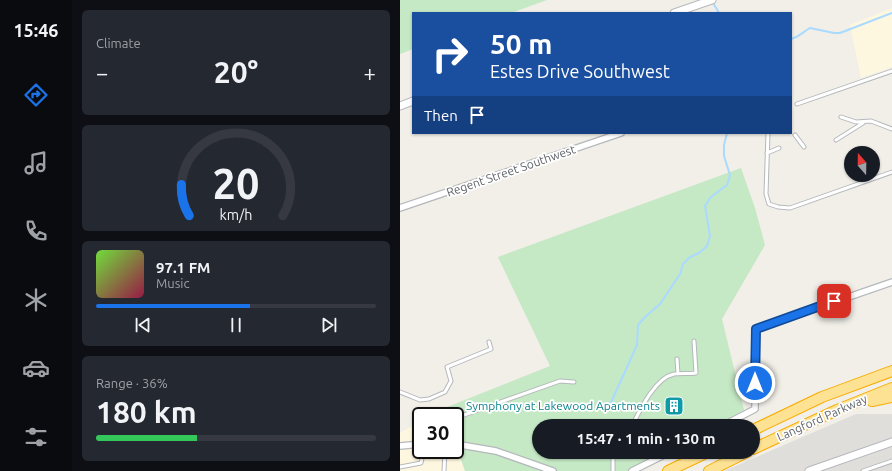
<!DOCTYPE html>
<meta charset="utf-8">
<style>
:root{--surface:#171b24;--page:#242831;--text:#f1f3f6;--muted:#9ea1a6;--line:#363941;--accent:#1a73e8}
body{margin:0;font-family:Ubuntu,sans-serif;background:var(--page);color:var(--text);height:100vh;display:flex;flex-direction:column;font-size:15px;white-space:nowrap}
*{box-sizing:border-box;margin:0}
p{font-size:13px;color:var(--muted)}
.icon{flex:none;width:22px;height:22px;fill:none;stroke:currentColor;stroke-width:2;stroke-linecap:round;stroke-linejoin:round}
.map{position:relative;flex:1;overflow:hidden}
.details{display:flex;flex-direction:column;gap:10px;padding:10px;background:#0d0f14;width:328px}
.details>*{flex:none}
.hud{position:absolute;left:12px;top:12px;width:380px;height:122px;border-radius:0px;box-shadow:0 1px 3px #0004;background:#1a4fa0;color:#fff;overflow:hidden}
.needle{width:26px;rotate:340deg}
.fabs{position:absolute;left:444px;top:146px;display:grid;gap:8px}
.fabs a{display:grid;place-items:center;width:36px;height:36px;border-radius:50%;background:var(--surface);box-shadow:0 1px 3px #0004;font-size:20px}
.speed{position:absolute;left:12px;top:407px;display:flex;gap:8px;font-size:20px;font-weight:700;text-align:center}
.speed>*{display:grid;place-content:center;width:52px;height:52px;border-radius:50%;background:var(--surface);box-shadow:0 1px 3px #0004;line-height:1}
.speed .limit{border:2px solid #111;border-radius:6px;background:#fff;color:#111}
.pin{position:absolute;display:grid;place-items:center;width:34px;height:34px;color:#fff;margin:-17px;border-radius:8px;box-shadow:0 2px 6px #0006}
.me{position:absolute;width:44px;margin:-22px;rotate:0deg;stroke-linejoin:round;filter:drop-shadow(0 0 3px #0008)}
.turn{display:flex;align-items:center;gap:14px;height:84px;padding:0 12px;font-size:18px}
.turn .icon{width:52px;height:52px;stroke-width:2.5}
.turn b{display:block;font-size:28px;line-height:34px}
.then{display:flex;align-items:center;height:38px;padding:0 12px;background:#0003;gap:8px;font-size:15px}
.big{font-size:30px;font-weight:600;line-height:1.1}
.details .card{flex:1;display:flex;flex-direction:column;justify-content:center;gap:6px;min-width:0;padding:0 14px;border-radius:6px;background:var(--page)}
.details .dial{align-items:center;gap:0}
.dial svg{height:104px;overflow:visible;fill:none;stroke:var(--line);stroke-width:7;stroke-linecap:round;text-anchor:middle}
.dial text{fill:var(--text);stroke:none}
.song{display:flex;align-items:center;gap:12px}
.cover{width:48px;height:48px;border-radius:6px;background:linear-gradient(135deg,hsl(100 70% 55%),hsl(340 70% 35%))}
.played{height:4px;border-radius:2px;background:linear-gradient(90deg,var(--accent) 55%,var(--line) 55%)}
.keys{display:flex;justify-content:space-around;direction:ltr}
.heat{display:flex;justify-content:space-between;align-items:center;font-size:22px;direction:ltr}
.charge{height:6px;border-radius:3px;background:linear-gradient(90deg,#34c759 36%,var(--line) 0)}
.trip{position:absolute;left:132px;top:419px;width:228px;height:40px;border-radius:20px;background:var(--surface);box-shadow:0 1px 3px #0004;font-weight:600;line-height:40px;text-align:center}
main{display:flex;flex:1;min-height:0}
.menu{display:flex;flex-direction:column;width:72px;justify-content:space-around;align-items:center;background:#090b0e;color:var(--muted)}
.menu .icon{width:28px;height:28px}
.menu .selected{color:var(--accent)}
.menu b{font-size:18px;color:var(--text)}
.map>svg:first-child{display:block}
.commercial{fill:#fef7e0}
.industrial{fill:#e0deda}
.green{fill:#c5e8c5}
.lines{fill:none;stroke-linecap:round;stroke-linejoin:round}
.stream{stroke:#aadaff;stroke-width:2}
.service-casing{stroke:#b5b8bc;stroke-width:5}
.minor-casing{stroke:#b5b8bc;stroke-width:8}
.tertiary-casing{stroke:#b5b8bc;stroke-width:9}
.motorway-casing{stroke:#f9ab00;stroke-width:12}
.service{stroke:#fff;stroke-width:3}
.minor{stroke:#fff;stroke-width:5.5}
.tertiary{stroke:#fff;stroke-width:7}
.motorway{stroke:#fde293;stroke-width:10}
.route-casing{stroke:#114b97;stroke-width:10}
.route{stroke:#1a73e8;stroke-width:7}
.labels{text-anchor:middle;stroke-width:3.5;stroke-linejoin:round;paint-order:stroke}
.street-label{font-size:12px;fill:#5f6368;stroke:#fff}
.culture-label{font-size:12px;fill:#0d838f;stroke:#fff;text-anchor:end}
</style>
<main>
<nav class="menu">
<b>15:46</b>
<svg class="icon selected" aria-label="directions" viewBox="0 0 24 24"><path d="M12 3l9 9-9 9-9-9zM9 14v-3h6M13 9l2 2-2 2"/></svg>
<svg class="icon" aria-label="music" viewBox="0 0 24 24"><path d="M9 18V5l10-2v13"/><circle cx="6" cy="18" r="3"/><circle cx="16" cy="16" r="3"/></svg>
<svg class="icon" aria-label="phone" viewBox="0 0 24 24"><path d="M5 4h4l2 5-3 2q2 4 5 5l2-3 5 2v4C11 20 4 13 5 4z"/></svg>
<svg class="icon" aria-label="climate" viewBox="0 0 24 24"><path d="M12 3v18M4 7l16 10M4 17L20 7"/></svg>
<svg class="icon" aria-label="car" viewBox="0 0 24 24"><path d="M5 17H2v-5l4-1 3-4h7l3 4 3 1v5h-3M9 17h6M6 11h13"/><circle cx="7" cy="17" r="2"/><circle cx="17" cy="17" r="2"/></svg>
<svg class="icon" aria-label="filters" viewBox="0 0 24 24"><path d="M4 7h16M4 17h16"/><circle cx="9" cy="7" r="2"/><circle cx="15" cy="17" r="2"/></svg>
</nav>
<section class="details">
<div class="card"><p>Climate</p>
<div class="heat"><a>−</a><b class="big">20°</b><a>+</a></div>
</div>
<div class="card dial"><svg viewBox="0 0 100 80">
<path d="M14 69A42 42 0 1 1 86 69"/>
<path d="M14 69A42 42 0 0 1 8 45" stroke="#1a73e8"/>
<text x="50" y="56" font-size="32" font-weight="700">20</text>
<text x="50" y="72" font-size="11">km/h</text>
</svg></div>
<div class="card">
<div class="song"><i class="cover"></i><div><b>97.1 FM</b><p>Music</p></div></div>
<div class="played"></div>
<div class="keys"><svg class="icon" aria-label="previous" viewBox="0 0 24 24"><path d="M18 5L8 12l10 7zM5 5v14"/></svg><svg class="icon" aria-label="pause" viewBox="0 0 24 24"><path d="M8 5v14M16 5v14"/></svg><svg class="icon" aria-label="next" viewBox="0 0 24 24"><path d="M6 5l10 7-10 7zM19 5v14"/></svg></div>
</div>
<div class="card"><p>Range · 36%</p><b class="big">180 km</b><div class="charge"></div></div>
</section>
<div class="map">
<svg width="492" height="471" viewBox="0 0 492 471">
<rect width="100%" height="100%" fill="#f1efe8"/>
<path class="commercial" d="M 492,8 L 492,67 L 461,78 L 450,25 Z
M 21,421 L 21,450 L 55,450 L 55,443 L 65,471 L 0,471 L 0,433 Z"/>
<path class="industrial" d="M 456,414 L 492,414 L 492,471 L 324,471 Z"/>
<path class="green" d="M 0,0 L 147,0 L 111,13 L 13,13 L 13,49 L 0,54 Z
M 341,168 L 355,208 L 365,245 L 322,319 L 344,410 L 315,426 L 139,426 L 139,452 L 270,452 L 233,471 L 65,471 L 55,443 L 55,416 L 45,416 L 42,409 L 150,366 L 98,257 Z"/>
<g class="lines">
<path class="stream" d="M 312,1 L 319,13
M 391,39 C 399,37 403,32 410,28 L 434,33 L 440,33 L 492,13
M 208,409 L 237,345 L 238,325 L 245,317 L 260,304 L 280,274 L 283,264 L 290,257 L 299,253 L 307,246 L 310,236 L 305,206 L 311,197 L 327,185 L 330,175 L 324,156 L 324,145 L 327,133"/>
<defs>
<path id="service" d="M 397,104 L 492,71
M 441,117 L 456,122 L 471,121 L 492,129
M 368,133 L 366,194 L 369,204 L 378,207 L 390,208 L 492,172
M 395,135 L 404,147
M 436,140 L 463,123
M 367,153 L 379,148
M 277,359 L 278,374
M 0,392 L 20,400 L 29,399 L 45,392 L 51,381 L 47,367 L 91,349 L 89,342
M 55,419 L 64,415 L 160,381 L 174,382
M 232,426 C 240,410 255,378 274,374 C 281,373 289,374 296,373 L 294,341
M 0,467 L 21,463 L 24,450
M 44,471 L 45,450
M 213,471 L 213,458 L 218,452
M 463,471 L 492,461"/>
<path id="minor" d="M 0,208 L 221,133
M 322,426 L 355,409 L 356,329 L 492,282
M 55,444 L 96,451 L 153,471
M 0,446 L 21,444
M 232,471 L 270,452"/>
<path id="tertiary" d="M 274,13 L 312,0
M 0,106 L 13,101
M 409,471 L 492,442"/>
<path id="motorway" d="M 472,401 L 492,397
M 353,430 L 422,397 L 492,371
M 353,449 L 437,410 L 492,388
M 268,471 L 308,452
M 309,471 L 347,452"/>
</defs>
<use href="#service" class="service-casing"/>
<use href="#minor" class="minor-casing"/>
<use href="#tertiary" class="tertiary-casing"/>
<use href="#motorway" class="motorway-casing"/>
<use href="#service" class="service"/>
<use href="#minor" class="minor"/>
<use href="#tertiary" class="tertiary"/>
<use href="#motorway" class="motorway"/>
</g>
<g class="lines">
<defs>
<path id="route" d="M 355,383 L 356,329 L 434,301"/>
</defs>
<use href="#route" class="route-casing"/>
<use href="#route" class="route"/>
</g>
<defs>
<symbol id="building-square" viewBox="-11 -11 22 22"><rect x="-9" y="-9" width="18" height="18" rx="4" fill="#0f9aa8" stroke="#fff"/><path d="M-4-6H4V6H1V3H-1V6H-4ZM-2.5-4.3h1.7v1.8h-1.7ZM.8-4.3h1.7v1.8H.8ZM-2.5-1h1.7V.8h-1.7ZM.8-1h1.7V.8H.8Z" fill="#fff"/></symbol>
</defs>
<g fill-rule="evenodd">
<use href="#building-square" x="263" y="395" width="22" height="22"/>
</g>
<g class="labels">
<g class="street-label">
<text transform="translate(111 171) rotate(-19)" y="4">Regent Street Southwest</text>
<text transform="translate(422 418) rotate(-24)" y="4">Langford Parkway</text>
</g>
<g class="culture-label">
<text x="260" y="410">Symphony at Lakewood Apartments</text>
</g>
</g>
</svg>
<div class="fabs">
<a><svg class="needle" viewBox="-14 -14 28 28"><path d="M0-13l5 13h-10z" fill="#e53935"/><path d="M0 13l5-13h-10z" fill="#9ea1a6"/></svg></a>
</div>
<div class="speed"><div class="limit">30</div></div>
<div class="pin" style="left:434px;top:301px;background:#d93025"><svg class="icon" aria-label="arrive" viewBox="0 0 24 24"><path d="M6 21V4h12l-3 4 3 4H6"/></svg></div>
<svg class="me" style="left:355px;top:383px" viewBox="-20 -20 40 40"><circle r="17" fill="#1a73e8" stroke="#fff" stroke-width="3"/><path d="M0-11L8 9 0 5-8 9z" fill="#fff"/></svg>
<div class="trip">15:47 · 1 min · 130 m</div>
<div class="hud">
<div class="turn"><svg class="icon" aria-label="right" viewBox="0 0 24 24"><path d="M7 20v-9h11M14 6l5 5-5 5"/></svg><div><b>50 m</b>Estes Drive Southwest</div></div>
<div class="then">Then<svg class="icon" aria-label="arrive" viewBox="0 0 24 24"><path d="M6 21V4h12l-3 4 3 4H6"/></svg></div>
</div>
</div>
</main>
